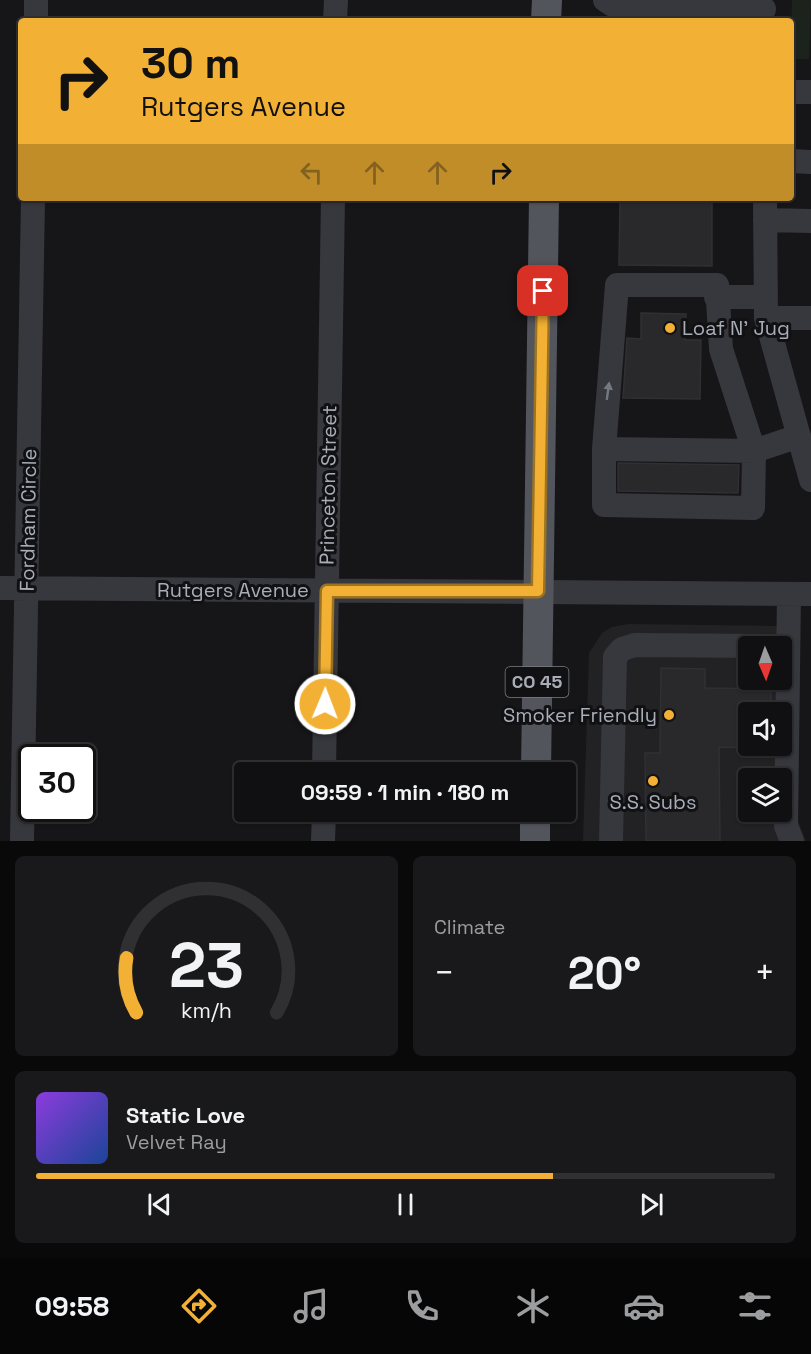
<!DOCTYPE html>
<meta charset="utf-8">
<style>
:root{--surface:#101012;--page:#19191b;--text:#f1f3f6;--muted:#9c9d9f;--line:#303032;--accent:#f2b134}
body{margin:0;font-family:"Space Grotesk",sans-serif;background:var(--page);color:var(--text);height:100vh;display:flex;flex-direction:column;font-size:22px;white-space:nowrap}
*{box-sizing:border-box;margin:0}
p{font-size:20px;color:var(--muted)}
.icon{flex:none;width:33px;height:33px;fill:none;stroke:currentColor;stroke-width:2;stroke-linecap:round;stroke-linejoin:round}
.map{position:relative;height:841px;overflow:hidden}
.panel{display:flex;flex-direction:column;gap:15px;padding:15px;background:#09090a;flex:1}
.panel>*{flex:none}
.guide{position:absolute;left:18px;top:18px;width:776px;height:183px;border-radius:6px;box-shadow:0 2px 4px #0004,0 0 0 2px var(--line);background:#f2b134;color:#111;overflow:hidden}
.needle{width:39px;rotate:178deg}
.fabs{position:absolute;left:738px;top:636px;display:grid;gap:12px}
.fabs a{display:grid;place-items:center;width:54px;height:54px;border-radius:6px;background:var(--surface);box-shadow:0 2px 4px #0004,0 0 0 2px var(--line);font-size:30px}
.speed{position:absolute;left:18px;top:744px;display:flex;gap:12px;font-size:30px;font-weight:700;text-align:center}
.speed>*{display:grid;place-content:center;width:78px;height:78px;border-radius:50%;background:var(--surface);box-shadow:0 2px 4px #0004,0 0 0 2px var(--line);line-height:1}
.speed .limit{border:3px solid #111;border-radius:9px;background:#fff;color:#111}
.pin{position:absolute;display:grid;place-items:center;width:51px;height:51px;color:#fff;margin:-26px;border-radius:12px;box-shadow:0 3px 9px #0006}
.me{position:absolute;width:66px;margin:-33px;rotate:1deg;stroke-linejoin:round;filter:drop-shadow(0 0 4px #0008)}
.turn{display:flex;align-items:center;gap:21px;height:126px;padding:0 24px;font-size:27px}
.turn .icon{width:78px;height:78px;stroke-width:2.5}
.turn b{display:block;font-size:42px;line-height:51px}
.lanes{display:flex;align-items:center;height:57px;padding:0 24px;background:#0003;justify-content:center;gap:30px;direction:ltr}
.lanes .off{opacity:.35}
.big{font-size:45px;font-weight:800;line-height:1.1}
.panel .tile{flex:1;display:flex;flex-direction:column;justify-content:center;gap:9px;min-width:0;padding:0 21px;border-radius:9px;background:var(--page)}
.panel .dial{align-items:center;gap:0}
.dial svg{height:156px;overflow:visible;fill:none;stroke:var(--line);stroke-width:7;stroke-linecap:round;text-anchor:middle}
.dial text{fill:var(--text);stroke:none}
.song{display:flex;align-items:center;gap:18px}
.cover{width:72px;height:72px;border-radius:9px;background:linear-gradient(135deg,hsl(270 70% 55%),hsl(220 70% 35%))}
.played{height:6px;border-radius:3px;background:linear-gradient(90deg,var(--accent) 70%,var(--line) 70%)}
.keys{display:flex;justify-content:space-around;direction:ltr}
.heat{display:flex;justify-content:space-between;align-items:center;font-size:33px;direction:ltr}
.panel .tiles{flex:1;display:grid;gap:15px;grid-template-columns:1fr 1fr}
.tile:last-child{grid-column:span 2}
.trip{position:absolute;left:234px;top:762px;width:342px;height:60px;border-radius:6px;background:var(--surface);box-shadow:0 2px 4px #0004,0 0 0 2px var(--line);font-weight:800;line-height:60px;text-align:center}
.dock{display:flex;height:96px;justify-content:space-around;align-items:center;background:#060607;color:var(--muted)}
.dock .icon{width:42px;height:42px}
.dock .selected{color:var(--accent)}
.dock b{font-size:27px;color:var(--text)}
.map>svg:first-child{display:block}
.built{fill:#222225;fill-rule:evenodd}
.green{fill:#1c231d}
.building{fill:#29292c;stroke:#303034;stroke-width:1.5}
.lines{fill:none;stroke-linecap:round;stroke-linejoin:round}
.minor{stroke:#37383d;stroke-width:24}
.major{stroke:#53555c;stroke-width:30}
.oneway{fill:#757881}
.route-casing{stroke:#9d7322;stroke-width:15}
.route{stroke:#f2b134;stroke-width:10}
.poi-dot{fill:#f2b134;stroke:#111113;stroke-width:2}
.labels{text-anchor:middle;stroke-width:6;stroke-linejoin:round;paint-order:stroke}
.shield{fill:#111113;stroke:#7b7e86;stroke-width:1.5}
.shield-label{font-size:18px;font-weight:bold;fill:#a8adb8}
.poi-label{font-size:20px;fill:#a8adb8;stroke:#111113;text-anchor:start}
.street-label{font-size:20px;fill:#a8adb8;stroke:#111113}
</style>
<div class="map">
<svg width="811" height="841" viewBox="0 0 811 841">
<rect width="100%" height="100%" fill="#161618"/>
<path class="built" d="M 629,624 L 782,626 L 798,821 L 806,841 L 583,841 L 589,653 L 602,633 L 612,627 ZM 748,646 L 782,646 L 782,680 L 748,680 ZM 748,712 L 782,712 L 782,746 L 748,746 ZM 748,778 L 782,778 L 782,812 L 748,812 Z"/>
<path class="green" d="M 792,0 L 811,0 L 809,59 L 791,59 Z"/>
<path class="building" d="M 620,198 L 712,198 L 712,266 L 619,265 Z
M 641,313 L 686,314 L 685,340 L 701,340 L 700,399 L 623,398 L 627,338 L 641,339 Z
M 618,463 L 739,465 L 738,493 L 618,491 Z
M 661,668 L 705,669 L 705,688 L 771,689 L 771,708 L 758,707 L 758,712 L 748,712 L 748,748 L 719,747 L 720,841 L 646,841 L 645,753 L 660,753 Z"/>
<g class="lines">
<path class="minor" d="M 605,0 L 619,9 L 635,10 L 764,9
M 36,21 L 36,0
M 335,21 L 336,0
M 790,92 L 811,92
M 790,161 L 811,162
M 765,198 L 766,318 L 811,480
M 765,220 L 811,221
M 716,297 L 766,297
M 766,318 L 811,318
M 604,449 L 617,285 L 717,285 L 721,349 L 754,451 L 799,436
M 604,449 L 754,451 L 753,508 L 604,505 Z
M 0,588 L 811,594
M 789,595 L 786,826 L 792,841
M 324,772 L 333,198
M 22,841 L 33,198
M 323,841 L 324,812
M 611,841 L 615,657 L 622,649 L 635,645 L 766,646"/>
<path class="major" d="M 546,21 L 547,0
M 536,772 L 544,198
M 535,841 L 535,812"/>
</g>
<defs><path id="oneway-solid" d="M-6-.8H1V-3.2L6.5 0L1 3.2V.8H-6Z" transform="scale(1.5)"/></defs>
<use class="oneway" href="#oneway-solid" transform="translate(608 391) rotate(-82)"/>
<g class="lines">
<defs>
<path id="route" d="M 325,704 L 327,591 L 538,591 L 543,291"/>
</defs>
<use href="#route" class="route-casing"/>
<use href="#route" class="route"/>
</g>
<g class="poi-dot">
<circle cx="670" cy="328" r="6"/>
<circle cx="669" cy="715" r="6"/>
<circle cx="653" cy="781" r="6"/>
</g>
<g class="labels">
<rect class="shield" x="505.5" y="667" width="63" height="30" rx="4.5"/>
<g class="shield-label">
<text x="537" y="688">CO 45</text>
</g>
<g class="poi-label">
<text x="682" y="335">Loaf N' Jug</text>
<text x="657" y="722" text-anchor="end">Smoker Friendly</text>
<text x="653" y="809" text-anchor="middle">S.S. Subs</text>
</g>
<g class="street-label">
<text transform="translate(328 485) rotate(-89)" y="7">Princeton Street</text>
<text transform="translate(28 520) rotate(-89)" y="7">Fordham Circle</text>
<text x="233" y="597">Rutgers Avenue</text>
</g>
</g>
</svg>
<div class="fabs">
<a><svg class="needle" viewBox="-14 -14 28 28"><path d="M0-13l5 13h-10z" fill="#e53935"/><path d="M0 13l5-13h-10z" fill="#9c9d9f"/></svg></a>
<a><svg class="icon" aria-label="sound" viewBox="0 0 24 24"><path d="M4 9h4l5-4v14l-5-4H4zM17 9q2 3 0 6"/></svg></a>
<a><svg class="icon" aria-label="layers" viewBox="0 0 24 24"><path d="M12 4l9 5-9 5-9-5zM3 14l9 5 9-5"/></svg></a>
</div>
<div class="speed"><div class="limit">30</div></div>
<div class="pin" style="left:543px;top:291px;background:#d93025"><svg class="icon" aria-label="arrive" viewBox="0 0 24 24"><path d="M6 21V4h12l-3 4 3 4H6"/></svg></div>
<svg class="me" style="left:325px;top:704px" viewBox="-20 -20 40 40"><circle r="17" fill="#f2b134" stroke="#fff" stroke-width="3"/><path d="M0-11L8 9 0 5-8 9z" fill="#fff"/></svg>
<div class="trip">09:59 · 1 min · 180 m</div>
<div class="guide">
<div class="turn"><svg class="icon" aria-label="right" viewBox="0 0 24 24"><path d="M7 20v-9h11M14 6l5 5-5 5"/></svg><div><b>30 m</b>Rutgers Avenue</div></div>
<div class="lanes"><svg class="icon off" aria-label="left" viewBox="0 0 24 24"><path d="M17 20v-9H6M10 6l-5 5 5 5"/></svg><svg class="icon off" aria-label="ahead" viewBox="0 0 24 24"><path d="M12 20V5M6 11l6-6 6 6"/></svg><svg class="icon off" aria-label="ahead" viewBox="0 0 24 24"><path d="M12 20V5M6 11l6-6 6 6"/></svg><svg class="icon" aria-label="right" viewBox="0 0 24 24"><path d="M7 20v-9h11M14 6l5 5-5 5"/></svg></div>
</div>
</div>
<section class="panel">
<div class="tiles">
<div class="tile dial"><svg viewBox="0 0 100 80">
<path d="M14 69A42 42 0 1 1 86 69"/>
<path d="M14 69A42 42 0 0 1 9 41" stroke="#f2b134"/>
<text x="50" y="56" font-size="32" font-weight="700">23</text>
<text x="50" y="72" font-size="11">km/h</text>
</svg></div>
<div class="tile"><p>Climate</p>
<div class="heat"><a>−</a><b class="big">20°</b><a>+</a></div>
</div>
<div class="tile">
<div class="song"><i class="cover"></i><div><b>Static Love</b><p>Velvet Ray</p></div></div>
<div class="played"></div>
<div class="keys"><svg class="icon" aria-label="previous" viewBox="0 0 24 24"><path d="M18 5L8 12l10 7zM5 5v14"/></svg><svg class="icon" aria-label="pause" viewBox="0 0 24 24"><path d="M8 5v14M16 5v14"/></svg><svg class="icon" aria-label="next" viewBox="0 0 24 24"><path d="M6 5l10 7-10 7zM19 5v14"/></svg></div>
</div>
</div>
</section>
<nav class="dock">
<b>09:58</b>
<svg class="icon selected" aria-label="directions" viewBox="0 0 24 24"><path d="M12 3l9 9-9 9-9-9zM9 14v-3h6M13 9l2 2-2 2"/></svg>
<svg class="icon" aria-label="music" viewBox="0 0 24 24"><path d="M9 18V5l10-2v13"/><circle cx="6" cy="18" r="3"/><circle cx="16" cy="16" r="3"/></svg>
<svg class="icon" aria-label="phone" viewBox="0 0 24 24"><path d="M5 4h4l2 5-3 2q2 4 5 5l2-3 5 2v4C11 20 4 13 5 4z"/></svg>
<svg class="icon" aria-label="climate" viewBox="0 0 24 24"><path d="M12 3v18M4 7l16 10M4 17L20 7"/></svg>
<svg class="icon" aria-label="car" viewBox="0 0 24 24"><path d="M5 17H2v-5l4-1 3-4h7l3 4 3 1v5h-3M9 17h6M6 11h13"/><circle cx="7" cy="17" r="2"/><circle cx="17" cy="17" r="2"/></svg>
<svg class="icon" aria-label="filters" viewBox="0 0 24 24"><path d="M4 7h16M4 17h16"/><circle cx="9" cy="7" r="2"/><circle cx="15" cy="17" r="2"/></svg>
</nav>
